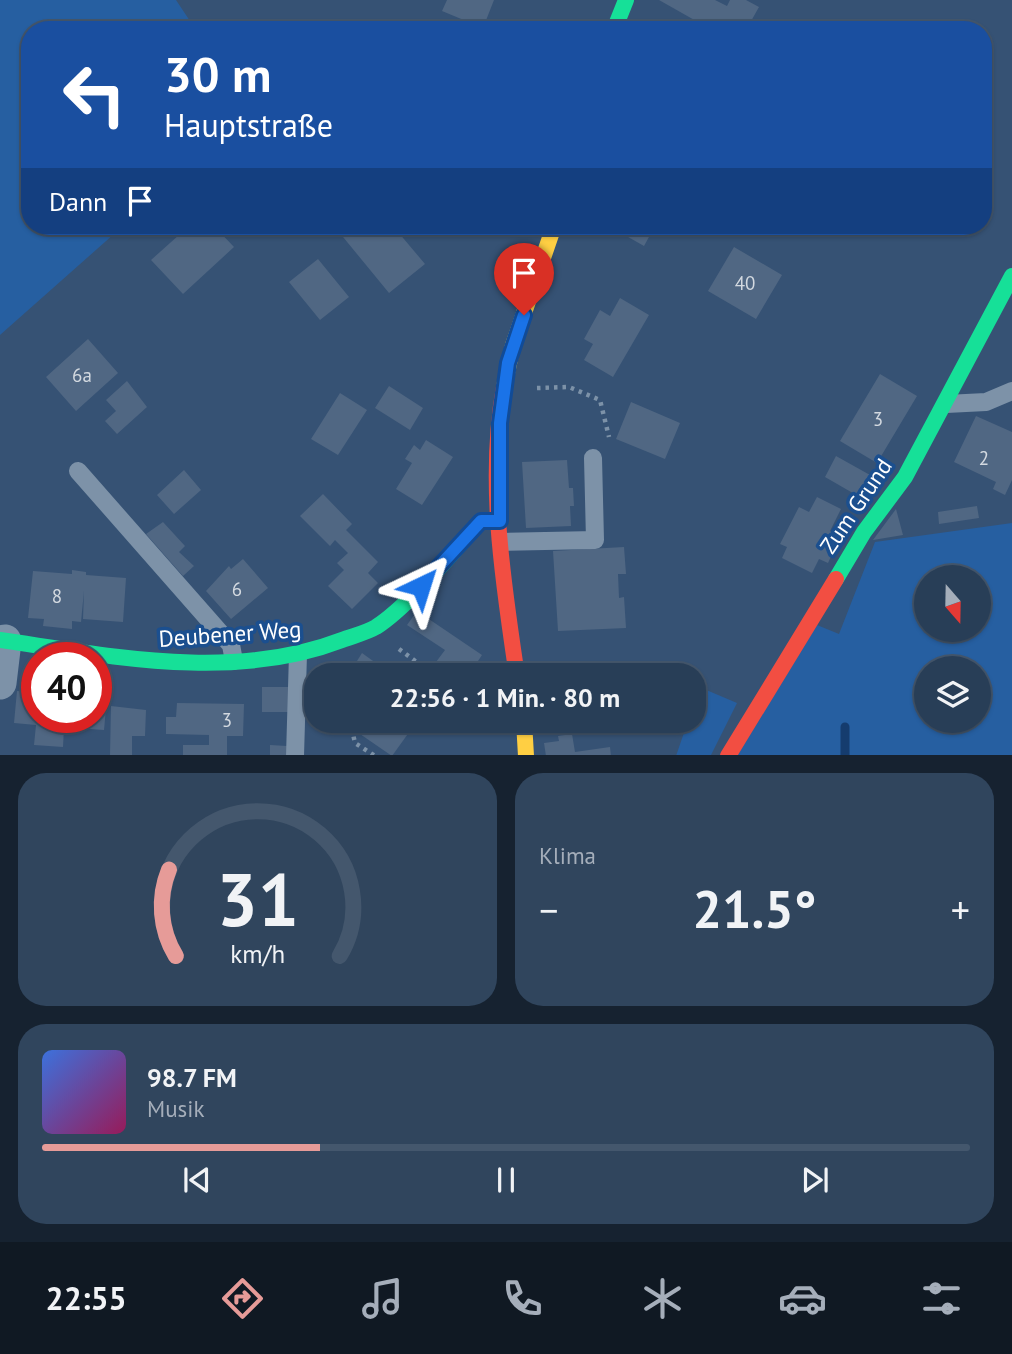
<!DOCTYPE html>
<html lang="de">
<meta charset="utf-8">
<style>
:root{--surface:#283e57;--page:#30455d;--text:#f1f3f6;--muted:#a5aeba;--line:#44576d;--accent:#e69b98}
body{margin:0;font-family:"PT Sans",sans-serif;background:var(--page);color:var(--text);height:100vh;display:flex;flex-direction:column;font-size:26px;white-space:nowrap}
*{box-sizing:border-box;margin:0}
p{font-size:23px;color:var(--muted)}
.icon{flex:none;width:38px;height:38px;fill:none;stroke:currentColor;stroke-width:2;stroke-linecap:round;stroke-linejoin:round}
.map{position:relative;height:755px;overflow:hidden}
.side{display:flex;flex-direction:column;gap:18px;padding:18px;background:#162230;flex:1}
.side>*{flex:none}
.banner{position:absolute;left:21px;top:21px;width:971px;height:214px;border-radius:28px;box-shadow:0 2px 5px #0004,0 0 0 2px var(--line);background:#1a4fa0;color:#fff;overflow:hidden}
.needle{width:46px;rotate:160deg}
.buttons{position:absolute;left:914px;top:565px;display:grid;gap:14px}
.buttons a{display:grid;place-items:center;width:77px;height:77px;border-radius:50%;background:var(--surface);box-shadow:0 2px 5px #0004,0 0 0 2px var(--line);font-size:35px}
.speed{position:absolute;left:21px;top:642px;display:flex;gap:14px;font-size:35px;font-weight:700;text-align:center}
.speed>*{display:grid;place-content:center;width:91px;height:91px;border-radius:50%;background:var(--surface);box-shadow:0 2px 5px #0004,0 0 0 2px var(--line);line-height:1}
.speed .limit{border:10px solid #d22;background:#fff;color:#111}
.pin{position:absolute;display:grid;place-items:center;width:60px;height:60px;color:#fff;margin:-72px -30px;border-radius:50% 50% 50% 0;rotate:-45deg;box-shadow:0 0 7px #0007}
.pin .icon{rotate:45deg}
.me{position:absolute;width:77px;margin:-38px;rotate:41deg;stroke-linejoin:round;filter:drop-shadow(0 0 5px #0008)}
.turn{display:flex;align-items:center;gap:24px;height:147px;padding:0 28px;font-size:32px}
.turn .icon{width:91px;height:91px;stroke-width:2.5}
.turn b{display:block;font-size:49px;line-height:60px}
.then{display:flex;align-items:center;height:66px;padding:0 28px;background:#0003;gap:14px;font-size:26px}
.big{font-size:52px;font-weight:700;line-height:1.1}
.side .card{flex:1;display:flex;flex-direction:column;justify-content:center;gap:10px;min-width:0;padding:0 24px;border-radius:28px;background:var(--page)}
.side .dial{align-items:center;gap:0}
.dial svg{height:182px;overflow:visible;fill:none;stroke:var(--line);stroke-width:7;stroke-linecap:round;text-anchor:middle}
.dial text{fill:var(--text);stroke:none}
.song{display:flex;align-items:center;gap:21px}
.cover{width:84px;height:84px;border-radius:10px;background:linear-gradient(135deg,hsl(220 70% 55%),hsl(330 70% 35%))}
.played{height:7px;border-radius:4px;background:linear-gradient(90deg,var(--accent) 30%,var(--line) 30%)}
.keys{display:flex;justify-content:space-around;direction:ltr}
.heat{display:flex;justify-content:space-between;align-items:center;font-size:38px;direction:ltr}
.side .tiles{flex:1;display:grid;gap:18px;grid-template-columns:1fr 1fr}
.card:last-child{grid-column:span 2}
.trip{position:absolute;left:304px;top:663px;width:402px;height:70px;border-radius:28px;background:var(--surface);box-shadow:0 2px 5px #0004,0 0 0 2px var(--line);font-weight:700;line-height:70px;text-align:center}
.dock{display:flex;height:112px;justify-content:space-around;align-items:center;background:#101923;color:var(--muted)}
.dock .icon{width:49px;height:49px}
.dock .active{color:var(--accent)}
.dock b{font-size:32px;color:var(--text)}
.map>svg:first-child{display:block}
.green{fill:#265fa1;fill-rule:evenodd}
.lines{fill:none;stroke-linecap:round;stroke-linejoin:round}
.stream{stroke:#153c6e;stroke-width:9}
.building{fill:#506783}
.path{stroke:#7d92a8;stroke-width:4.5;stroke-dasharray:3.5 5;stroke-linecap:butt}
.lane{stroke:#7d92a8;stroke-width:18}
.street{stroke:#7d92a8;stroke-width:33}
.fast{stroke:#16e098;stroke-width:16}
.slow{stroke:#ffcf43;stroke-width:16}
.jam{stroke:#f24e42;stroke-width:16}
.route-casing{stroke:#114b97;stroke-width:18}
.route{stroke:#1a73e8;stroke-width:12}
.labels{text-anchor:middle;stroke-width:7;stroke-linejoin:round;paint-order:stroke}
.number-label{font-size:19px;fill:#d3d9e0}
.street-label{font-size:23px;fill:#fff;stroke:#1b4f8f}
</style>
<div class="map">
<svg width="1012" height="756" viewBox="0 0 1012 756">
<rect width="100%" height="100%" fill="#365274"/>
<path class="green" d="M 0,0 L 176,0 L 196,30 L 30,30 L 30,226 L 123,226 L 0,335 Z
M 1012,523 L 1012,755 L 737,756 L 817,625 L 839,634 L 875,542 ZM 926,578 L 978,578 L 978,630 L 926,630 ZM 926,668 L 978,668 L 978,721 L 926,721 Z
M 704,689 L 737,703 L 711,755 L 676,756 L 688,721 L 695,721 L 695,702 Z"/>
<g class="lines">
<path class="stream" d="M 845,756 L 845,727"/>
</g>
<path class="building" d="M 447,0 L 494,0 L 483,28 L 442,11 Z
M 659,0 L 715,0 L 727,6 L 730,0 L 746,0 L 759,7 L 746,30 L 712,30 Z
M 189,226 L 214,226 L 234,247 L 183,294 L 151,260 Z
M 334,226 L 393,226 L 425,264 L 389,293 Z
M 616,226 L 655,226 L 644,246 L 614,229 Z
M 734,247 L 782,275 L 756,319 L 708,291 Z
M 318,259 L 349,297 L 320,320 L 289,282 Z
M 620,298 L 649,315 L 613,377 L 584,360 L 593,344 L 584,339 L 600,310 L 610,316 Z
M 88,339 L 118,373 L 76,411 L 46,377 Z
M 880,374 L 917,396 L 877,463 L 840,441 Z
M 127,381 L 147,407 L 117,434 L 105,421 L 116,411 L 106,400 Z
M 389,386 L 423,408 L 410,430 L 375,408 Z
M 340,393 L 367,410 L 338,455 L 311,439 Z
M 631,402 L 680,423 L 665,459 L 616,439 Z
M 976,416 L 1012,432 L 1012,480 L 1005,495 L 993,489 L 996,482 L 954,462 Z
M 426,440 L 453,457 L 422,505 L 396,489 L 412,463 L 405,459 L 414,445 L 420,450 Z
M 836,456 L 870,475 L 858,496 L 825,477 Z
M 567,460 L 569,488 L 573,488 L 574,506 L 570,506 L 571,526 L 526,528 L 522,462 Z
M 184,470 L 201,490 L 174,514 L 157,495 Z
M 323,494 L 352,524 L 346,530 L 378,562 L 368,573 L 378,583 L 352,609 L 328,586 L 344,570 L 337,563 L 348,553 L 335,540 L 330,546 L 300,516 Z
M 817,497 L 841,509 L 830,531 L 840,537 L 828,563 L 819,559 L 812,573 L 782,558 L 787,547 L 780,544 L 799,507 L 809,512 Z
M 977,506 L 979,518 L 939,524 L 938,512 Z
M 896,509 L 903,535 L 873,540 Z
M 163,522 L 185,546 L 179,552 L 194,566 L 183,576 L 146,534 Z
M 624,547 L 626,574 L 618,574 L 619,598 L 624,597 L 626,628 L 558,631 L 553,551 Z
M 243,559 L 268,588 L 231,619 L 206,591 L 229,566 L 231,569 Z
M 72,570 L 86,572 L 86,575 L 126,578 L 123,622 L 83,619 L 84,591 L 81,622 L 72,621 L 72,629 L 43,626 L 44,619 L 28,618 L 33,571 L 72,574 Z
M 417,611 L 482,655 L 468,676 L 441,676 L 445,669 L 436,662 L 445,650 L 407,625 Z
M 362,653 L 380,666 L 374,676 L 361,676 L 352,669 Z
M 262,687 L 288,687 L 288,712 L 262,712 Z
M 17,691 L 37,693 L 37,718 L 96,718 L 96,697 L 107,698 L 104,730 L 64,727 L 63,747 L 34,745 L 36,725 L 14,723 Z
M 177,703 L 244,704 L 243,736 L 227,736 L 227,756 L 183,756 L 183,745 L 209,745 L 209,735 L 166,734 L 166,717 L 176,717 Z
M 111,706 L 146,710 L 145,736 L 132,736 L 132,756 L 110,755 Z
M 364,721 L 410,721 L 415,724 L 392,756 L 360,734 L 368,723 Z
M 572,734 L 575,752 L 610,747 L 611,756 L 546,756 L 544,743 L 559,741 L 558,736 Z
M 270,745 L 287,746 L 286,756 L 270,756 Z"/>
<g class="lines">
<path class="path" d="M 537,388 L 569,387 L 600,400 L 609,437
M 399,649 L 426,669 L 425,676
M 359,721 L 353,734 L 355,743 L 375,756
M 442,721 L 463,731"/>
<path class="lane" d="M 946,404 L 986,402 L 1012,391
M 78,471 L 231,645 L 234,661
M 501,542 L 595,540 L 593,458
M 295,756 L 298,654"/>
<path class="street" d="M 0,683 L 5,641"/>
<path class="fast" d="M 614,30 L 626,0
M 836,579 L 864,532 L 905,477 L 1012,276
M 0,640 C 111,656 233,682 342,640 C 352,636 366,633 376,627 C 410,605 453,551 481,521 L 500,521"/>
<path class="slow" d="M 504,387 L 513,345 L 554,226
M 524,721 L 526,756"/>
<path class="jam" d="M 504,387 C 487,481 503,582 517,676
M 728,756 L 836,579"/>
</g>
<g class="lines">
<defs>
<path id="route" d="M 421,586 L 481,521 L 500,521 L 500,423 L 508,363 L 524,315"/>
</defs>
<use href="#route" class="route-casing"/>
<use href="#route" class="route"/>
</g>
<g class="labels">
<g class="number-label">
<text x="745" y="290">40</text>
<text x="82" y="382">6a</text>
<text x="878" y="426">3</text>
<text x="984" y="465">2</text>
<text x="237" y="596">6</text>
<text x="57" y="603">8</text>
<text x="227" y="727">3</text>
</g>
<g class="street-label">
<text transform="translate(856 506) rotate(-56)" y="8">Zum Grund</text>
<text transform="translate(230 634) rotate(-4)" y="8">Deubener Weg</text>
</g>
</g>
</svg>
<div class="buttons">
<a><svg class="needle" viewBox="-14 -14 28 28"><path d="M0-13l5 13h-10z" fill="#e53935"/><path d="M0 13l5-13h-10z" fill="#a5aeba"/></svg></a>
<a><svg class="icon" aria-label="layers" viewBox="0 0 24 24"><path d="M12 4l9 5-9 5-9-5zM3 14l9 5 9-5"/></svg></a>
</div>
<div class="speed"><div class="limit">40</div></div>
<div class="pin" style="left:524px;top:315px;background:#d93025"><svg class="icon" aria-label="arrive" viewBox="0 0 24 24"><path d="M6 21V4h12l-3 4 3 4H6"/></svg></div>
<svg class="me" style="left:421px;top:586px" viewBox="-20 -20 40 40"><path d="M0-17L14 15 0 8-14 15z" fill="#1a73e8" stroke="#fff" stroke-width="4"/></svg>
<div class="trip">22:56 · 1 Min. · 80 m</div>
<div class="banner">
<div class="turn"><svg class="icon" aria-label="left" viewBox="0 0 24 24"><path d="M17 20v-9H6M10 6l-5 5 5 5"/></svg><div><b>30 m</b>Hauptstraße</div></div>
<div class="then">Dann<svg class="icon" aria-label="arrive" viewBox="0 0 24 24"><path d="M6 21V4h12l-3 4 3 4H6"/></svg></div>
</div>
</div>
<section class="side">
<div class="tiles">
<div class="card dial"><svg viewBox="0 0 100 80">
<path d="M14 69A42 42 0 1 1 86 69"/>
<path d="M14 69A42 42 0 0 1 11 31" stroke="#e69b98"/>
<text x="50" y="56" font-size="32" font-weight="700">31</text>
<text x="50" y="72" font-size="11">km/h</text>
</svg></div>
<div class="card"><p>Klima</p>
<div class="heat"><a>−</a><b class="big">21.5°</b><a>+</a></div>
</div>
<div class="card">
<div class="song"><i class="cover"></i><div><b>98.7 FM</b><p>Musik</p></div></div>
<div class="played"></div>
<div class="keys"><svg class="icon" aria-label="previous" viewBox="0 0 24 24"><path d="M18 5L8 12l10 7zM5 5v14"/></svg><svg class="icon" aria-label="pause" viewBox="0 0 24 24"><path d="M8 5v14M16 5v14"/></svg><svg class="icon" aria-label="next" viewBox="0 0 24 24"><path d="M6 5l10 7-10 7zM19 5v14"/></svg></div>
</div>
</div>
</section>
<nav class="dock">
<b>22:55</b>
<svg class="icon active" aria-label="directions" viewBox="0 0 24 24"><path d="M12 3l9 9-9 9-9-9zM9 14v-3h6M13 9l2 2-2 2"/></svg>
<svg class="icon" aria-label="music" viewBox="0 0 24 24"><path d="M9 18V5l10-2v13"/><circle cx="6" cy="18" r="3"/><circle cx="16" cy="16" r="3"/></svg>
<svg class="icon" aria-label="phone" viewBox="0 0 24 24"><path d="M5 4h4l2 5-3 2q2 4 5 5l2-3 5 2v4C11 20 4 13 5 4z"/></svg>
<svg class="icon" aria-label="climate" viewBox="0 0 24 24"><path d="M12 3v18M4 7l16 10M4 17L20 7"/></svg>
<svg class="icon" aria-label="car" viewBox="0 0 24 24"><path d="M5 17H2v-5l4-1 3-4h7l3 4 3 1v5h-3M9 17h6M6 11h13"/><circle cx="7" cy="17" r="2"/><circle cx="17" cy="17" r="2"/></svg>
<svg class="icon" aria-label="filters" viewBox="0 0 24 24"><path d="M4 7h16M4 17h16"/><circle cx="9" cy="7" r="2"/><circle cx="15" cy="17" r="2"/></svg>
</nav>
